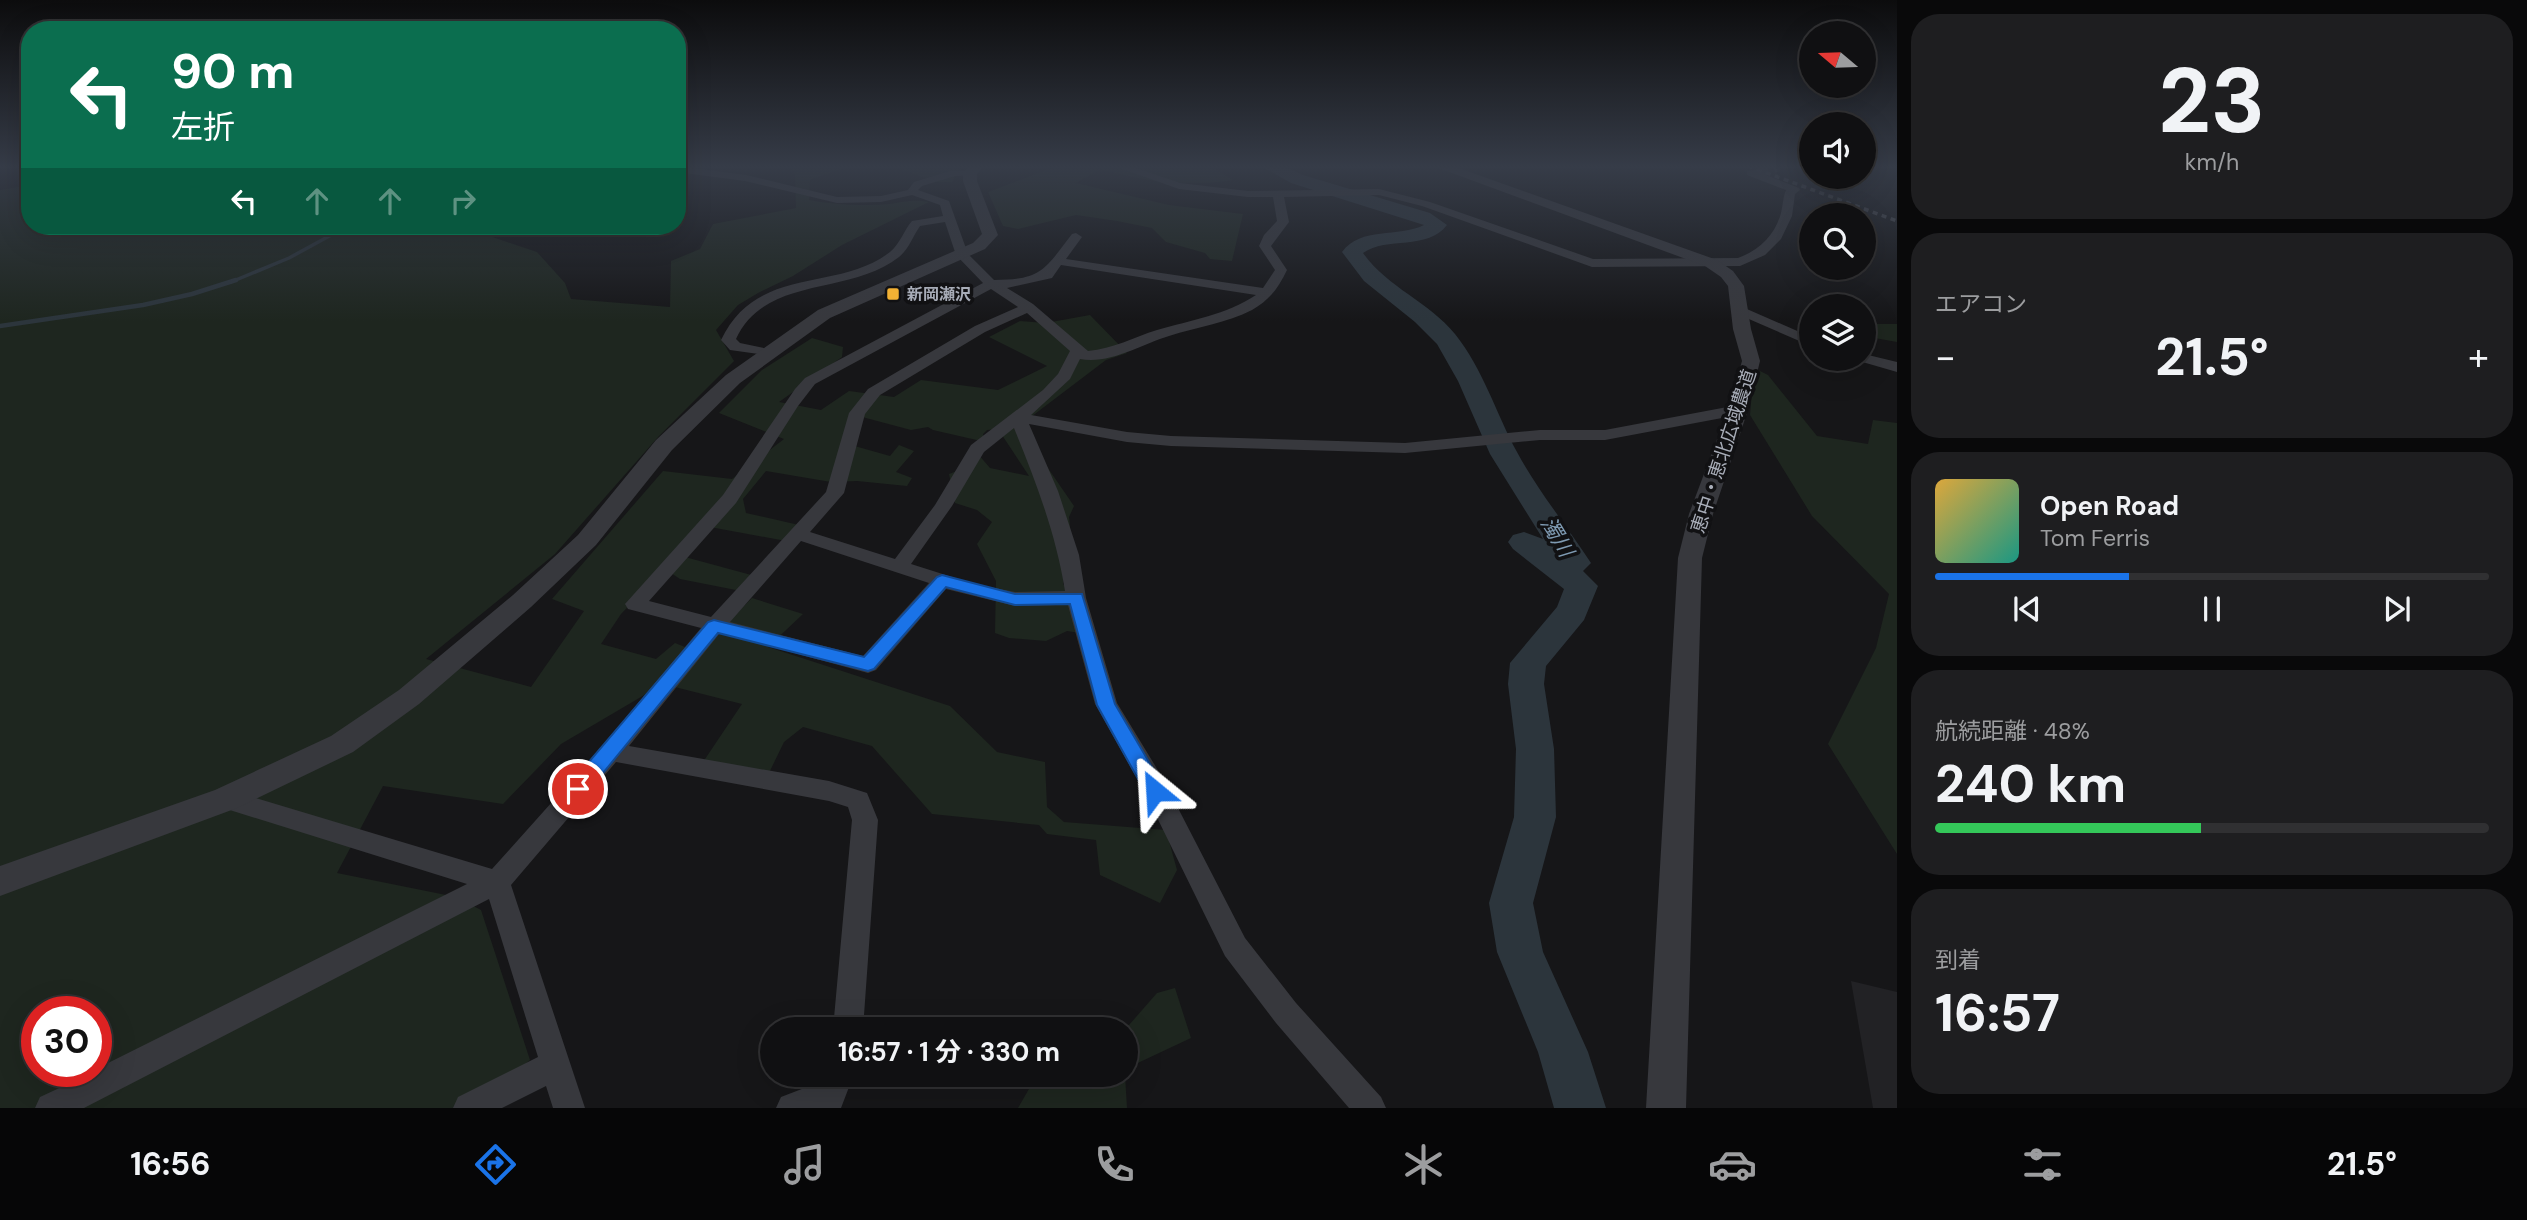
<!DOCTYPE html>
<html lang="ja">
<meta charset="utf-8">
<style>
:root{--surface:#101012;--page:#1e1e20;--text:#f1f3f6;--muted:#9c9d9f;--line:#303032;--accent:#1a73e8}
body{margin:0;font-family:"DM Sans","Noto Sans JP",sans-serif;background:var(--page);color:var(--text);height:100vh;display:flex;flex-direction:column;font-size:26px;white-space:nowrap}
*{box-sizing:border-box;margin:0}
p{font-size:23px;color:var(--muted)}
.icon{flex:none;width:38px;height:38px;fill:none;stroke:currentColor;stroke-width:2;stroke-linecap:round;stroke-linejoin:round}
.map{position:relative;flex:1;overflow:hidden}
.side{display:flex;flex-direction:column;gap:14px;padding:14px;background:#09090a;width:630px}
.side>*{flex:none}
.banner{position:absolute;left:21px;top:21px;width:665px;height:214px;border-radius:28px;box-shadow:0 7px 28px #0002,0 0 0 2px var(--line);background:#0b6e4f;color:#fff;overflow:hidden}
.needle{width:46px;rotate:289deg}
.buttons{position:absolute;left:1799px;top:21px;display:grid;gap:14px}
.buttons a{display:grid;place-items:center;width:77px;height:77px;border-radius:50%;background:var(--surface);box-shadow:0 7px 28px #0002,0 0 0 2px var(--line);font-size:35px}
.speed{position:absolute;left:21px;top:996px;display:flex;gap:14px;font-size:35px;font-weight:700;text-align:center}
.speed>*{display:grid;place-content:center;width:91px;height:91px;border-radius:50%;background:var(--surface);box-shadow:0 7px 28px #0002,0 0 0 2px var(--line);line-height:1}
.speed .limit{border:10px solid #d22;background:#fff;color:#111}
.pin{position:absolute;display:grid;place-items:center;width:60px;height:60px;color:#fff;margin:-30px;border:4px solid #fff;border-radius:50%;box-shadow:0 2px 7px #0007}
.me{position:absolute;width:77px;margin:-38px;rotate:333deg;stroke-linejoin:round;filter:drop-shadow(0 0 5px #0008)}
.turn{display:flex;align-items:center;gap:24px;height:147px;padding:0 35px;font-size:32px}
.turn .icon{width:91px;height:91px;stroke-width:2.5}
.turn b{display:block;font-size:49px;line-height:60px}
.lanes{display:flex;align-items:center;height:66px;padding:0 35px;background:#0003;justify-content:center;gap:35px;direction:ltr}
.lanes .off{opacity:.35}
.big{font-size:52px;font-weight:700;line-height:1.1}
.side .tile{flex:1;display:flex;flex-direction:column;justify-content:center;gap:10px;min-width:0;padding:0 24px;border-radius:28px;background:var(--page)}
.side .dial{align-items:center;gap:0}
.dial b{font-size:91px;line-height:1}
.song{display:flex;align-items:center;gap:21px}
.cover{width:84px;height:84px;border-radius:10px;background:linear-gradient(135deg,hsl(40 70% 55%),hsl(170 70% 35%))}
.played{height:7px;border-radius:4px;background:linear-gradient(90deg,var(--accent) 35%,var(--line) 35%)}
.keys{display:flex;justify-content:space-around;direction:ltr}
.heat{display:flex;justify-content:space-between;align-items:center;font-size:38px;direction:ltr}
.charge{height:10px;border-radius:5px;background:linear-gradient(90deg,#34c759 48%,var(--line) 0)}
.trip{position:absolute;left:760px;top:1017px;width:378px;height:70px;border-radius:35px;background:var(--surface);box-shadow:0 7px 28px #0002,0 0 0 2px var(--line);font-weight:700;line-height:70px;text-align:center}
.menu{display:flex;height:112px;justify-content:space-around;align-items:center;background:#060607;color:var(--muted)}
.menu .icon{width:49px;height:49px}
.menu .current{color:var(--accent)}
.menu b{font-size:32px;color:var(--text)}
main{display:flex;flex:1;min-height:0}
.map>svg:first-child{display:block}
.built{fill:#222225}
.green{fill:#1e261f;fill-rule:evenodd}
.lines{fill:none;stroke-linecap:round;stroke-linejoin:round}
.stream-far1{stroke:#2c353c;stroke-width:3.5}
.stream{stroke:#2c353c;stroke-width:4.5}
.river{fill:#2c353c;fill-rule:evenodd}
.minor-tunnel{stroke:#333438;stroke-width:11;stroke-dasharray:11 6;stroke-linecap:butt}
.minor{fill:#37383d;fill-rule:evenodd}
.tertiary{fill:#37383d;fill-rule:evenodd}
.rail{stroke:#4a4c52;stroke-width:3.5;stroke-dasharray:5 4.5;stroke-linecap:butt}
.route{fill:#1a73e8;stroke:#114b97;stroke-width:2}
.poi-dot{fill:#f2b134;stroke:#111113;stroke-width:2.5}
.labels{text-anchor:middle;stroke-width:7;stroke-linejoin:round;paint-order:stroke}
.far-poi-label{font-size:16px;font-weight:bold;fill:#a8adb8;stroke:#111113;text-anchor:start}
.street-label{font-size:19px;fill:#a8adb8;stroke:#111113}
.water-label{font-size:21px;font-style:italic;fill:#7f9bb3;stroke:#111113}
</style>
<main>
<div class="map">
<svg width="1897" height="1108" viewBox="0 0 1897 1108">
<rect width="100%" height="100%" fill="#161618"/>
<path class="built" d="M 1851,981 L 1897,992 L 1897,1108 L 1873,1108 Z"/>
<path class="green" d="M 792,166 L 849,166 L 810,180 L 809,200 C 835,205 863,206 889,204 C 904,202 913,199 929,202 L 842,245 L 793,276 L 758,293 L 738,305 L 716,330 L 734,361 L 659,436 L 555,554 L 426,659 L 531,687 L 584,611 L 552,599 L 663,471 L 732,479 L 784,439 L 719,413 L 762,370 L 812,338 L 843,347 L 842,357 L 779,402 L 821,410 L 849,391 L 894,397 L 921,380 L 998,390 L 1047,366 L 989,337 L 1020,321 L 1046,323 L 1090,315 L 1127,353 L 1106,360 L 1019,426 L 1074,506 L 1069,517 L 1072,545 L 1063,584 L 1090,612 L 1093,635 L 1067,631 L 1046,641 L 1009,638 L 995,633 L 996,581 L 977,544 L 992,522 L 977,510 L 955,503 L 949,474 L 973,465 L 978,454 L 990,468 L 1029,476 L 998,429 L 987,430 L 983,434 L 985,441 L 981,441 L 933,430 L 928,427 L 911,430 L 851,414 L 844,443 L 890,456 L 899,445 L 914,451 L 896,472 L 912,478 L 907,486 L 857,481 L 831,482 L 766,471 L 743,499 L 746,513 L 799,525 L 786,541 L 710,527 L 685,557 L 755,576 L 741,591 L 680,579 L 665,569 L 621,614 L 601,644 L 656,659 L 675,643 L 690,649 L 714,636 L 752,598 L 803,614 L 768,647 L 950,706 L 997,752 L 1045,762 L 1047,807 L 1064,822 L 1166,830 L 1177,870 L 1160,903 L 1100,875 L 1096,840 L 1047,834 L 1039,825 L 932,814 L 872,746 L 803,727 L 784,742 L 768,775 L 703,762 L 742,704 L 663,684 L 561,744 L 503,804 L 383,786 L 337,873 L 456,897 L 481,910 L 530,1060 L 472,1108 L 0,1108 L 0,190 L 30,185 L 30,226 L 460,226 L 537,252 L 565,283 L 571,299 L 670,307 L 671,261 L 700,249 L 713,224 L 796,208 L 795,175 ZM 37,1012 L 96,1012 L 96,1071 L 37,1071 Z
M 894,166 L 961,168 L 952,182 L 935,182 Z
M 1057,166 L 1210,166 L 1233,180 C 1189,187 1144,182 1101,169 L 1076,183 L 1169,205 L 1243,214 L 1232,261 L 1210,259 L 1205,253 L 1166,242 L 1152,228 L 1117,221 L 1076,215 L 1018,229 L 1003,226 L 988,192 Z
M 1870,324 L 1897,324 L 1897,342 L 1864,336 L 1864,326 Z
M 1754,368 L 1768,375 L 1817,436 L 1868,444 L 1873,420 L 1897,423 L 1897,854 L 1828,744 L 1876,648 L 1889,594 L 1812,516 L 1750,415 Z
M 1175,988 L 1191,1038 L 1125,1069 L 1125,1029 L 1114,1029 L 1129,1025 L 1157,993 Z
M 1037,1075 L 1125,1075 L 1127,1108 L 1018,1108 Z"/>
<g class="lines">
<path class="stream-far1" d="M 231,282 L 289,258 L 333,234 L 333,226"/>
<path class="stream" d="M 0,326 L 143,305 L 192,294 L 236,280"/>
<path class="river" d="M 1261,166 L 1283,166 L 1303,175 L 1430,213 L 1447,225 C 1427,251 1387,236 1363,253 C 1387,287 1429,302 1455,334 C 1483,369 1496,413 1517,452 C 1538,491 1567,526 1591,563 L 1583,571 L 1598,586 L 1584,620 L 1546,666 L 1544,684 L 1554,749 L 1556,817 L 1533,903 L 1543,952 L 1588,1052 L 1606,1108 L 1554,1108 L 1538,1052 L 1497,952 L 1489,903 L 1514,817 L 1516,749 L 1508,684 L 1510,663 L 1557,607 L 1564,589 L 1513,549 L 1508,542 L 1513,535 L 1524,532 L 1543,539 L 1490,454 L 1458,381 L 1437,344 L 1415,322 L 1364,281 L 1342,252 C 1361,226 1398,238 1424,225 L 1291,183 Z"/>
<path class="minor-tunnel" d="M 1757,171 L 1779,166"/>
<path class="minor" d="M 677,166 L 746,175 L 837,197 L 881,196 L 908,190 L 914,182 L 950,171 L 974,171 L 974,175 L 955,176 L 922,186 L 918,190 L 949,201 L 968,254 L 994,280 C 1042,280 1045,269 1072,234 L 1076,233 L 1082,237 L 1066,259 L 1263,288 L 1275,270 L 1259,246 L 1264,235 L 1277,221 L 1273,197 L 1248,197 L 1179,189 L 1114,166 L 1130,166 L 1180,183 L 1248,191 L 1379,189 L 1430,202 L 1593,259 L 1738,258 C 1760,250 1775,235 1781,213 C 1783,205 1783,197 1786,190 L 1747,175 L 1747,171 L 1761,169 L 1761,173 L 1799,188 L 1800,190 L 1795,194 L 1792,216 L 1781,239 L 1765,255 L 1740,266 L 1592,267 L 1422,206 L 1379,195 L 1284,197 L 1289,222 L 1271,246 L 1287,270 C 1279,287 1270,300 1252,310 C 1227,323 1197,327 1169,336 C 1142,344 1109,365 1080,359 L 1070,379 L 1031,415 L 1127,432 L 1171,436 L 1405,443 L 1540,430 L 1605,430 L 1738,405 L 1746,410 L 1738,415 L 1605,440 L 1540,440 L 1405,453 L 1171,446 L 1127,442 L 1029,424 L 1058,491 L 1079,555 L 1086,598 L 1117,703 L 1162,777 L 1245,938 L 1296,1003 L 1381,1097 L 1386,1108 L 1349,1108 L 1276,1023 L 1225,956 L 1143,789 L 1095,704 L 1068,605 L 1015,606 L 946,589 L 876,670 L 868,673 L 720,633 L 629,746 L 829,781 L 867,793 L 878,820 L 863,1029 L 833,1029 L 852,820 L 848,807 L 829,801 L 616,762 L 511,885 L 585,1108 L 553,1108 L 546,1086 L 502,1108 L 453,1108 L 458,1097 L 538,1057 L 489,899 L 84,1108 L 35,1108 L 40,1097 L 96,1071 L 96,1069 L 467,884 L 217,806 L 214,799 L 217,792 L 226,789 L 492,869 L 603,745 L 701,628 L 628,609 L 625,604 L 723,495 L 795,389 L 805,378 L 983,283 L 956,255 L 945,222 L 920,226 C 913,236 909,249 899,257 C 850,296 765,275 736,339 L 740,343 L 773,350 L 775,353 L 773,356 L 730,350 L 721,340 C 757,264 837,293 890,252 C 900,244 904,230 912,221 L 943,216 L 940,205 L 912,195 L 881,202 L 837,203 L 745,181 L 677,172 ZM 1061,265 L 1256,295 C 1226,315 1191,320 1157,330 C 1134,337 1113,349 1088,351 L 1033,304 L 1007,288 L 1052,278 ZM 991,289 L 1018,307 L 975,326 L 868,389 L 849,413 L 826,492 L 711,617 L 649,601 L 736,503 L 798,406 L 815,384 ZM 1027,313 L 1070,351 L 1058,374 L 1043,390 L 971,445 L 935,505 L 895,559 L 810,532 L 844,493 L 865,414 L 880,395 L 985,332 ZM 1014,428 C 1036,482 1056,534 1065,591 L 1015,592 L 974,584 L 911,564 L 952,506 L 984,452 ZM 801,541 L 929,583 L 863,656 L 730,622 Z
M 1740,306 L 1811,337 L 1811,346 L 1735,313 L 1735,307 Z
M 1864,354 L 1897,362 L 1897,372 L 1859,361 L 1857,359 L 1864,359 Z
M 823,1074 L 854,1074 L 841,1108 L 776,1108 L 781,1097 L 820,1082 Z"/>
<path class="tertiary" d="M 969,166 L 984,166 L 977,174 L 977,181 L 998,235 L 985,249 L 830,318 L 740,383 L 672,450 L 596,545 L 531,607 L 419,704 L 353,752 L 237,808 L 0,896 L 0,866 L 215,790 L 331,736 L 399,690 L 513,595 L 578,535 L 656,440 L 726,375 L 818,310 L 973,243 L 982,234 L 963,181 L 963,173 Z
M 1433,166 L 1453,166 L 1717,260 L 1733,271 L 1744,286 L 1751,329 L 1760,361 L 1748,410 L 1713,514 L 1702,558 L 1686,1108 L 1646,1108 L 1678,558 L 1689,514 L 1728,410 L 1742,361 L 1733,329 L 1728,286 L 1721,277 L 1705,266 Z"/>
<path class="rail" d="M 1748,166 L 1897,221"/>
</g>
<linearGradient id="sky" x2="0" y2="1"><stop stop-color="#0c0c0d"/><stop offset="0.52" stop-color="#363c48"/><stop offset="1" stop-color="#363c48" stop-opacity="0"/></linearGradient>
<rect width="1897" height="321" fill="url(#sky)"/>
<path class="route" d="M 942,575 L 1015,594 L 1082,594 L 1115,704 L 1166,791 L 1163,797 L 1155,799 L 1148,797 L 1097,705 L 1070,604 L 1015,605 L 946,587 L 874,669 L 868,671 L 718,633 L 585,795 L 578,797 L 571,795 L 568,789 L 571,783 L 708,622 L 714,620 L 864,657 L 937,577 Z"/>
<rect class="poi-dot" x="886" y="287" width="14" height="14" rx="3.5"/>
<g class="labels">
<g class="far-poi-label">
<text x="907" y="300">新岡瀬沢</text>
</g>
<g class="street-label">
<text transform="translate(1723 451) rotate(-72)" y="7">恵中・恵北広域農道</text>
</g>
<g class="water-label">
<text transform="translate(1557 537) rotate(59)" y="7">濁川</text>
</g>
</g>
</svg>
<div class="buttons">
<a><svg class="needle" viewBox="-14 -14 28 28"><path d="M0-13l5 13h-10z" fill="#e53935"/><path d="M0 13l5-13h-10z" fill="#9c9d9f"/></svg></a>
<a><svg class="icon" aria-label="sound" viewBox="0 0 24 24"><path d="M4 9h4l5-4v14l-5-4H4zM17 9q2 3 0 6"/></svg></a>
<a><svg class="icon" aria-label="search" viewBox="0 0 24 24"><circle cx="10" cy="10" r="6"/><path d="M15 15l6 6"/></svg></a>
<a><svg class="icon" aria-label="layers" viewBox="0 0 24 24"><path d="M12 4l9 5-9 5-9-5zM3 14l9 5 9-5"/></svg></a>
</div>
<div class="speed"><div class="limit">30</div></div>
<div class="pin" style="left:578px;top:789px;background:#d93025"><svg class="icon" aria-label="arrive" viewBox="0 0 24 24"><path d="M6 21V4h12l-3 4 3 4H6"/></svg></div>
<svg class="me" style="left:1155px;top:791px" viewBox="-20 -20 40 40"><path d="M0-17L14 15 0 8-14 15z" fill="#1a73e8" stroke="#fff" stroke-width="4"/></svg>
<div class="trip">16:57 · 1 分 · 330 m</div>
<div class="banner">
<div class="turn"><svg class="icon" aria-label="left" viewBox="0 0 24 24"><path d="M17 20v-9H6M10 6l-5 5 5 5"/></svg><div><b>90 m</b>左折</div></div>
<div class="lanes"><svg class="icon" aria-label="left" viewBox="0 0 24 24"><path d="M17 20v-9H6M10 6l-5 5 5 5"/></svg><svg class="icon off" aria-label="ahead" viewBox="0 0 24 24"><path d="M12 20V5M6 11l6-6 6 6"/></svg><svg class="icon off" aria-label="ahead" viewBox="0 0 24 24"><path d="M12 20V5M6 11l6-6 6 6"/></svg><svg class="icon off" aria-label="right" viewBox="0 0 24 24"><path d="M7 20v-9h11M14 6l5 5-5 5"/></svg></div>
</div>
</div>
<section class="side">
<div class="tile dial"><b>23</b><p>km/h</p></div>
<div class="tile"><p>エアコン</p>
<div class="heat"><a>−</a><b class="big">21.5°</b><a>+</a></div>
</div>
<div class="tile">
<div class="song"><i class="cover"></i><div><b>Open Road</b><p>Tom Ferris</p></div></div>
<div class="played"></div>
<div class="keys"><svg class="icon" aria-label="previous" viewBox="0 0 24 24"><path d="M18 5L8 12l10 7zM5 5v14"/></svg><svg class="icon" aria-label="pause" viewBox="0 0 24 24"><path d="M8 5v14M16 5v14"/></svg><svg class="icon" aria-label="next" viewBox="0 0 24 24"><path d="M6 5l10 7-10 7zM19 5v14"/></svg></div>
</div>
<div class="tile"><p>航続距離 · 48%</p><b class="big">240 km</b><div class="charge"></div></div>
<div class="tile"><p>到着</p><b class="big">16:57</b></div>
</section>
</main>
<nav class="menu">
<b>16:56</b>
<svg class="icon current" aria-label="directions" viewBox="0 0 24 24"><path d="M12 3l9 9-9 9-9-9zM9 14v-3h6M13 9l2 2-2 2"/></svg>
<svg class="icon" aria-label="music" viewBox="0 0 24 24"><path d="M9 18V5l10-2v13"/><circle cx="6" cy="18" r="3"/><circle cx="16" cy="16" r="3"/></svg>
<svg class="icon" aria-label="phone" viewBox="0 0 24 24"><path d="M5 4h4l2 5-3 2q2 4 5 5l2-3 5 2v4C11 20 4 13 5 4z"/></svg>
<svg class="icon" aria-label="climate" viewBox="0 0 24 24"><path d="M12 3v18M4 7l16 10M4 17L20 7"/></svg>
<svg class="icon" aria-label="car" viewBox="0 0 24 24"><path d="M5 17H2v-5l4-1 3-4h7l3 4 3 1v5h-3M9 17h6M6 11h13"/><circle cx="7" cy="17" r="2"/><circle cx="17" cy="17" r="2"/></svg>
<svg class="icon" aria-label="filters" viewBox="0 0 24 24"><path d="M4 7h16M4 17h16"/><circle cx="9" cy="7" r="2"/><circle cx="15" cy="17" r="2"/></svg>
<b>21.5°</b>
</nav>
